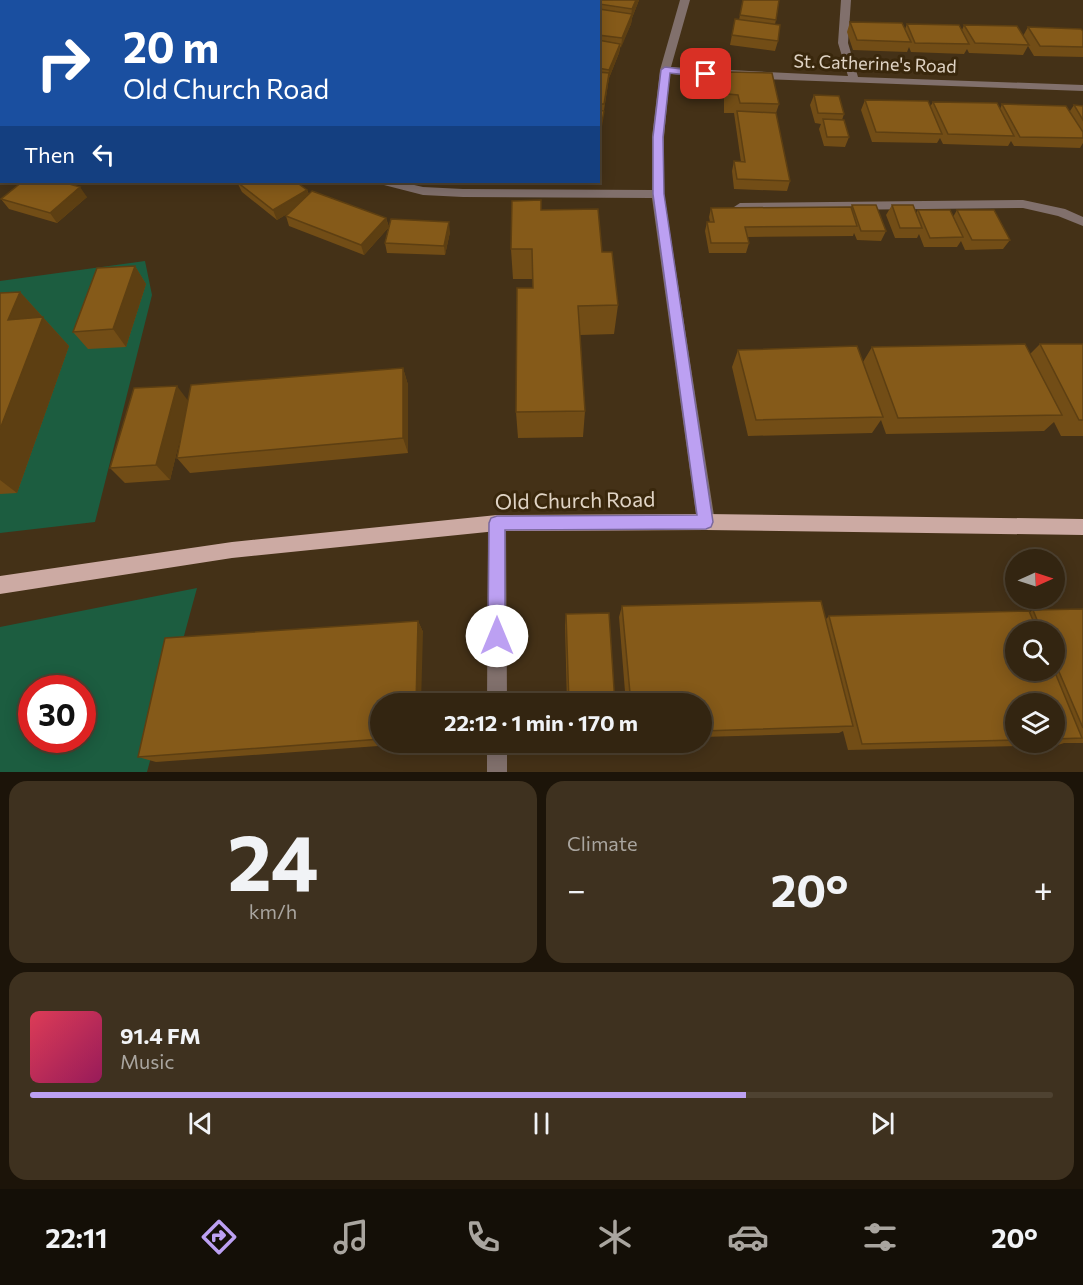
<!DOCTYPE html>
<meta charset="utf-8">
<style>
:root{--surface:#332511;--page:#3e311f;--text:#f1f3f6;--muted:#a9a59f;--line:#4e4231;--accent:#bca0f2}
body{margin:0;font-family:Commissioner,sans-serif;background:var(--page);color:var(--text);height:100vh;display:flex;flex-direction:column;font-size:22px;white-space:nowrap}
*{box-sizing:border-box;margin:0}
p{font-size:20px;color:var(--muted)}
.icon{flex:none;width:33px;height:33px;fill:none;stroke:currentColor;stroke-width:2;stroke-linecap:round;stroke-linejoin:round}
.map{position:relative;height:772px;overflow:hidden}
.side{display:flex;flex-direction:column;gap:9px;padding:9px;background:#1c1409;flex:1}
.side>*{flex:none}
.banner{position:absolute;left:0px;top:0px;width:600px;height:183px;box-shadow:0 3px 15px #0003,0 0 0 2px var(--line);background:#1a4fa0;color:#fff;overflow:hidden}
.needle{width:39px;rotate:87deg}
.buttons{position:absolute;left:1005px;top:549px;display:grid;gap:12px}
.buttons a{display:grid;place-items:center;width:60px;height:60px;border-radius:50%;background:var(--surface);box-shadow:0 3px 15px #0003,0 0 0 2px var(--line);font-size:30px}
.speed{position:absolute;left:18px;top:675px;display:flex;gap:12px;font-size:30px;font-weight:700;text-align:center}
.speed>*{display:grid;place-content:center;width:78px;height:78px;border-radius:50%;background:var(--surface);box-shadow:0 3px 15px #0003,0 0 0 2px var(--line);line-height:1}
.speed .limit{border:9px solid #d22;background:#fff;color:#111}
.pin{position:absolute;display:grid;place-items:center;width:51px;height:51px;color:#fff;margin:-26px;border-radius:12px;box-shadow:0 3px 9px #0006}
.me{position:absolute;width:66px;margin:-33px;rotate:0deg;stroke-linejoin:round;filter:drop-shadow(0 0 4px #0008)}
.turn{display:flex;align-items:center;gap:21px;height:126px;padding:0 24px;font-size:27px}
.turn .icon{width:78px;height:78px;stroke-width:2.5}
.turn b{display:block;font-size:42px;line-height:51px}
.then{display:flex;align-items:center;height:57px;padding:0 24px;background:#0003;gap:12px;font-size:22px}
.big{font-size:45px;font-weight:700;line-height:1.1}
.side .card{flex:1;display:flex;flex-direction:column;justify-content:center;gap:9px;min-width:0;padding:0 21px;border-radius:18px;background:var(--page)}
.side .dial{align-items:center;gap:0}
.dial b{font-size:78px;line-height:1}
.song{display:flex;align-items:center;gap:18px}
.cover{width:72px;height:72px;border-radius:9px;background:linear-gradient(135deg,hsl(350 70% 55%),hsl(330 70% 35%))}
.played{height:6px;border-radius:3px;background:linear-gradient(90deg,var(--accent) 70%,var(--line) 70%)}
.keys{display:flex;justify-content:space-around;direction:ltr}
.heat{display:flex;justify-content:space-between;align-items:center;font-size:33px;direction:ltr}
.side .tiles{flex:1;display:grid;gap:9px;grid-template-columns:1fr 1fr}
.card:last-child{grid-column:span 2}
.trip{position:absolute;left:370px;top:693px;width:342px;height:60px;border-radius:30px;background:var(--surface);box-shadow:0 3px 15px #0003,0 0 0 2px var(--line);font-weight:700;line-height:60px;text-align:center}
.tab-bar{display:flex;height:96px;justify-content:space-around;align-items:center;background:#140f07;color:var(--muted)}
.tab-bar .icon{width:42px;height:42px}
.tab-bar .on{color:var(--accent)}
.tab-bar b{font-size:27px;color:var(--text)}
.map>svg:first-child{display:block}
.green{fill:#1c5d40;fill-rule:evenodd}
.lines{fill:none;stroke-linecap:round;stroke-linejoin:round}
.minor{fill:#81706c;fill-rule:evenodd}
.major{fill:#ccaaa3;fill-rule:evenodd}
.wall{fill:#724d16;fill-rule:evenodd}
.shaded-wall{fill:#5d3f12}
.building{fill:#855a19;stroke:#5d3f12;stroke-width:1.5}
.route{fill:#bca0f2;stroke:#7a689d;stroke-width:1.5}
.labels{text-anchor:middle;stroke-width:6;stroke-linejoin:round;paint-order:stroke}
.far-street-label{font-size:18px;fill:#e0d4c5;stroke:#39270c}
.street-label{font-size:21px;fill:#e0d4c5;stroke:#39270c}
</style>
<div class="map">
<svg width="1083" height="772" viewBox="0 0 1083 772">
<rect width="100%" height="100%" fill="#443117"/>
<path class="green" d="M 145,261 L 152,295 L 95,522 L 0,533 L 0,281 Z
M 197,588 L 147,772 L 0,772 L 0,627 ZM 32,688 L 82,688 L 82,740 L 32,740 Z"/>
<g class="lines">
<path class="minor" d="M 170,0 L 180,0 L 180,2 L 170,2 Z
M 333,0 L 343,0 L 333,2 Z
M 680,0 L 690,0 L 671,67 L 848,76 L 838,43 L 841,0 L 851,0 L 848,43 L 858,77 L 1083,85 L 1083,91 L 706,77 L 670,74 L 664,137 L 664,194 L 715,522 L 712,528 L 706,530 L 700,528 L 697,522 L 652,198 L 463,197 L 423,195 L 384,185 L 382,182 L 401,182 L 423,187 L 463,189 L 652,190 L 652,137 L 660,70 Z
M 1023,200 L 1065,209 L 1083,217 L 1083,226 L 1058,216 L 1023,208 L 740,211 L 734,207 L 740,203 Z
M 497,515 L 503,517 L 506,523 L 507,704 L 487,704 L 488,523 L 491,517 Z
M 487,742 L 507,742 L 507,772 L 487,772 Z"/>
<path class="major" d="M 706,514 L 1083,519 L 1083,535 L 706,530 L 497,531 L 232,558 L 0,594 L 0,576 L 232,542 L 497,515 Z"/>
</g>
<path class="wall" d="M 639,0 L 632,18 L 631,24 L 620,48 L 619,53 L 609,78 L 598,149 L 598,10 L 599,4 Z
M 743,0 L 776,20 L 775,24 L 778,41 L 775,51 L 730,45 L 735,19 L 739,20 Z
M 850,22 L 905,29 L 907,24 L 962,30 L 964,25 L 1023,36 L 1028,27 L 1083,31 L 1083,57 L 1034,56 L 1028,46 L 1023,55 L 969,53 L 967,49 L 964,54 L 911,52 L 909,47 L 907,52 L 853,50 L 847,32 Z
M 728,72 L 779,104 L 776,113 L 790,181 L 787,191 L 734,189 L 732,171 L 734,161 L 741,162 L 734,113 L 724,113 L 724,90 Z
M 814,95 L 844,114 L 842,120 L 849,137 L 845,147 L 824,146 L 819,129 L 821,124 L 815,123 L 810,105 Z
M 865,100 L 930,107 L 933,102 L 1000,109 L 1002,104 L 1070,111 L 1074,105 L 1083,106 L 1083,143 L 1080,148 L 1014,146 L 1011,141 L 1008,146 L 943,144 L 940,138 L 937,143 L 872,142 L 861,110 Z
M 2,144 L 2,173 L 0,173 L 0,147 Z
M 237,182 L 307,190 L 309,194 L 386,218 L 389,227 L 364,255 L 289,226 L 286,216 L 290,212 L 277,220 L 242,192 Z
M 87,197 L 57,223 L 9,209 L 1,199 Z
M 852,205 L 886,231 L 881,241 L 857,240 L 854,233 L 853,236 L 747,237 L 749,243 L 746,253 L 709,253 L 705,231 L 707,222 L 710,222 L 709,217 L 711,208 L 851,207 Z
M 892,205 L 916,213 L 918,210 L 953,217 L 957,210 L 1010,240 L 1003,249 L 965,250 L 961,241 L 957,247 L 924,247 L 919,234 L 917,238 L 895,238 L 886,215 Z
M 541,210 L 602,252 L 618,305 L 614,334 L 580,335 L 585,411 L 583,437 L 518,438 L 516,412 L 533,288 L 533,279 L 513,279 L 511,249 Z
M 450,232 L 445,255 L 387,253 L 385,243 Z
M 135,266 L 146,284 L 126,347 L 88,349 L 73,332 Z
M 20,292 L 69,346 L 17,493 L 0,494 L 0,293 Z
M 1040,344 L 1083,344 L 1083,436 L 1061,436 L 1054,422 L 1044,431 L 886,434 L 881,420 L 872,433 L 748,436 L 732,367 L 738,350 L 863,362 L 872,347 L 1030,354 Z
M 403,368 L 408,385 L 408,453 L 190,473 L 177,458 L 184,422 L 170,480 L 125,483 L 110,468 L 188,401 Z
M 622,606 L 826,619 L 829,616 L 1030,612 L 1033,610 L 1083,609 L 1083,743 L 1064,743 L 1058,745 L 848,750 L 843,731 L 839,733 L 702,737 L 702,704 L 626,704 L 619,617 ZM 1016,632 L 1054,632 L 1054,670 ZM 1016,704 L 1054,704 L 1054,742 L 1016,742 Z
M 566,614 L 615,704 L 567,704 L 565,625 Z
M 418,621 L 423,632 L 381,704 L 381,742 L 420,743 L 156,762 L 138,757 Z
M 568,742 L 617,742 L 614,747 L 569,748 Z"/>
<path class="shaded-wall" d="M 114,0 L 125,0 L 124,2 L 114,2 Z
M 636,0 L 639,0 L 632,18 L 631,24 L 621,48 L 622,38 L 631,16 L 632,9 Z
M 620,44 L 619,53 L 609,78 L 603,114 L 609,70 Z
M 80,187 L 87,197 L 57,223 L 50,213 Z
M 307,190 L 311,200 L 277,220 L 273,210 Z
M 386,218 L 389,227 L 364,255 L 361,245 Z
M 449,222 L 450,232 L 445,255 L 444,246 Z
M 135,266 L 146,284 L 126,347 L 113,329 Z
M 20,292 L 69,346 L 17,493 L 0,480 L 0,429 L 8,320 Z
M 403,368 L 408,385 L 408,453 L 403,438 Z
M 177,386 L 189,402 L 170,480 L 156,465 Z
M 418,621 L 423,632 L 421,704 L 416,704 Z"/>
<path class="building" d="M 84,0 L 114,0 L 114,2 L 83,2 Z
M 382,0 L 417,0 L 417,2 L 382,2 Z
M 601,0 L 636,0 L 632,9 L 599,4 Z
M 743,0 L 779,0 L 776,20 L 740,15 Z
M 599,9 L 632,14 L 622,38 L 598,35 Z
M 735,19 L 780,25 L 778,41 L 732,35 Z
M 850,22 L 902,23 L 911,42 L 857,40 Z
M 907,24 L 959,25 L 969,44 L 915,43 Z
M 964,25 L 1017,26 L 1029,45 L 975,43 Z
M 1028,27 L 1081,29 L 1083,31 L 1083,47 L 1040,46 Z
M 598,40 L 620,44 L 609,70 L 598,68 Z
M 598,72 L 609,73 L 604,104 L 598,104 Z
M 728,72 L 772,73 L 779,104 L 740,103 L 738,95 L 728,94 Z
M 814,95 L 839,96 L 844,114 L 818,113 Z
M 865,100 L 928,101 L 942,134 L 876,132 Z
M 933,102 L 997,103 L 1014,136 L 948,134 Z
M 1002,104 L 1066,106 L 1083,132 L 1083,138 L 1020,137 Z
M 1074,105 L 1083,106 L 1083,120 Z
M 598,110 L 604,111 L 598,144 Z
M 737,111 L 776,113 L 790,181 L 737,179 L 734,161 L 745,162 Z
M 823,119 L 844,120 L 849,137 L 827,137 Z
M 2,144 L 2,163 L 0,163 L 0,147 Z
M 22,182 L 62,182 L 80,187 L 50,213 L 1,199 Z
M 237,182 L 296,182 L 307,190 L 273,210 Z
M 312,191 L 386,218 L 361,245 L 286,216 Z
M 541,200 L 541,210 L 598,209 L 602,252 L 612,252 L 618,305 L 578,306 L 585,411 L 516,412 L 517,288 L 533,288 L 532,249 L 511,249 L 512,201 Z
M 852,205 L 876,205 L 886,231 L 861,231 Z
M 892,205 L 913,205 L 922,228 L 900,228 Z
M 851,207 L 857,226 L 745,227 L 749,243 L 711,243 L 707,222 L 714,222 L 711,208 Z
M 918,210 L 950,210 L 963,237 L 930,238 Z
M 957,210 L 994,210 L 1010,240 L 972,240 Z
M 391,219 L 449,222 L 444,246 L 385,243 Z
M 135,266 L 113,329 L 73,332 L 97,268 Z
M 20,292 L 8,320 L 43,317 L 0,429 L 0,293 Z
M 1025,344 L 1062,415 L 898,418 L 872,347 Z
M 1040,344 L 1083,344 L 1083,420 L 1079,420 Z
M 857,346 L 883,417 L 756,420 L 738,350 Z
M 403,368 L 403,438 L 177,458 L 191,385 Z
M 177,386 L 156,465 L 110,468 L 134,388 Z
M 821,601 L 853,726 L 702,731 L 702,704 L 631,704 L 622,606 Z
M 1083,609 L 1083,728 L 1054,660 L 1054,632 L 1042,632 L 1033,610 Z
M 1029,611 L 1038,632 L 1016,632 L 1016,670 L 1054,670 L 1082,738 L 1054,739 L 1054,704 L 1016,704 L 1016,740 L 862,744 L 829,616 Z
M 609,613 L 615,704 L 569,704 L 566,614 Z
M 418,621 L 416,704 L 381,704 L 381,739 L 138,757 L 165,638 Z"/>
<path class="route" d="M 665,67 L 706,72 L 711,74 L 706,77 L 670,73 L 663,137 L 664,194 L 713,522 L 711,527 L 706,529 L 505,530 L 505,636 L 503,642 L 497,644 L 491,642 L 488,636 L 489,523 L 491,518 L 497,516 L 697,515 L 653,194 L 653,137 L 661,70 Z"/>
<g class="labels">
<g class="far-street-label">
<text transform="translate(875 64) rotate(2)" y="6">St. Catherine's Road</text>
</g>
<g class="street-label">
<text transform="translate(575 501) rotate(-1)" y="7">Old Church Road</text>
</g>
</g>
</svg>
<div class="buttons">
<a><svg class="needle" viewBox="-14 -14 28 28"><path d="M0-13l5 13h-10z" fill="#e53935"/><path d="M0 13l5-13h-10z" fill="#a9a59f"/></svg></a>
<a><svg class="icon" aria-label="search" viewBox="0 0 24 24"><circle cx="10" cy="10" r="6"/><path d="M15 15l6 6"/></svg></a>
<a><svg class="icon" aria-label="layers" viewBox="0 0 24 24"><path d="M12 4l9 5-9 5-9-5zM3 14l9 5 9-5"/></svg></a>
</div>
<div class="speed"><div class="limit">30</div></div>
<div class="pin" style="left:706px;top:74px;background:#d93025"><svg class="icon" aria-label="arrive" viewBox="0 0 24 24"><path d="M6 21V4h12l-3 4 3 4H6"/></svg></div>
<svg class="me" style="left:497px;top:636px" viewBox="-20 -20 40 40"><circle r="19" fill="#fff"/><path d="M0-13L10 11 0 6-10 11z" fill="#bca0f2"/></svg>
<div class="trip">22:12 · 1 min · 170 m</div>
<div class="banner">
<div class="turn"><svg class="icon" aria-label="right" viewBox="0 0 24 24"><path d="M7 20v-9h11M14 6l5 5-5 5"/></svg><div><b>20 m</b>Old Church Road</div></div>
<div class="then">Then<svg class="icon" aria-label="left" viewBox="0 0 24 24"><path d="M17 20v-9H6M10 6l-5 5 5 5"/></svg></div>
</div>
</div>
<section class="side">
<div class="tiles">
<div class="card dial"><b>24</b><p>km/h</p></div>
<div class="card"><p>Climate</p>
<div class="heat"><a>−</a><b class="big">20°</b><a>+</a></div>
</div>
<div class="card">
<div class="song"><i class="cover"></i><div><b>91.4 FM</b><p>Music</p></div></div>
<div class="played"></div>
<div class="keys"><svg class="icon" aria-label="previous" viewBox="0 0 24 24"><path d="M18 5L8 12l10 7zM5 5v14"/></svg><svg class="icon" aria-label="pause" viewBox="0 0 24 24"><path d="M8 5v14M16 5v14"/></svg><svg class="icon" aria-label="next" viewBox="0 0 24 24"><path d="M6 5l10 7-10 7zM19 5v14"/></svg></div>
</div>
</div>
</section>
<nav class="tab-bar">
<b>22:11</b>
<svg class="icon on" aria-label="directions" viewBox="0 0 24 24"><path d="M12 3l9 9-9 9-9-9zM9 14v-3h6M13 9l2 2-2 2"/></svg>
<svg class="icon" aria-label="music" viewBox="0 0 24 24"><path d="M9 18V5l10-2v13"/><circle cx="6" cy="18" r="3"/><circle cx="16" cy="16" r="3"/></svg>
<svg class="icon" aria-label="phone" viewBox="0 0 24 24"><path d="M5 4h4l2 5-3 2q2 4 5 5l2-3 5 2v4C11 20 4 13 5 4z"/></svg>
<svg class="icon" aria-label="climate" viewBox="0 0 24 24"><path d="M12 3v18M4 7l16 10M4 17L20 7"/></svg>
<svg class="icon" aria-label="car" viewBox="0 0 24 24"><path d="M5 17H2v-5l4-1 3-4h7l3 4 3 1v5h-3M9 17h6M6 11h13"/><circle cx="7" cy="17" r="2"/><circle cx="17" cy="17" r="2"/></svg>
<svg class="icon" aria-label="filters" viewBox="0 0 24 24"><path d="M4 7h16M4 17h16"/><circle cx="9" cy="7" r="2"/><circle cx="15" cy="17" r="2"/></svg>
<b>20°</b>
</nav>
